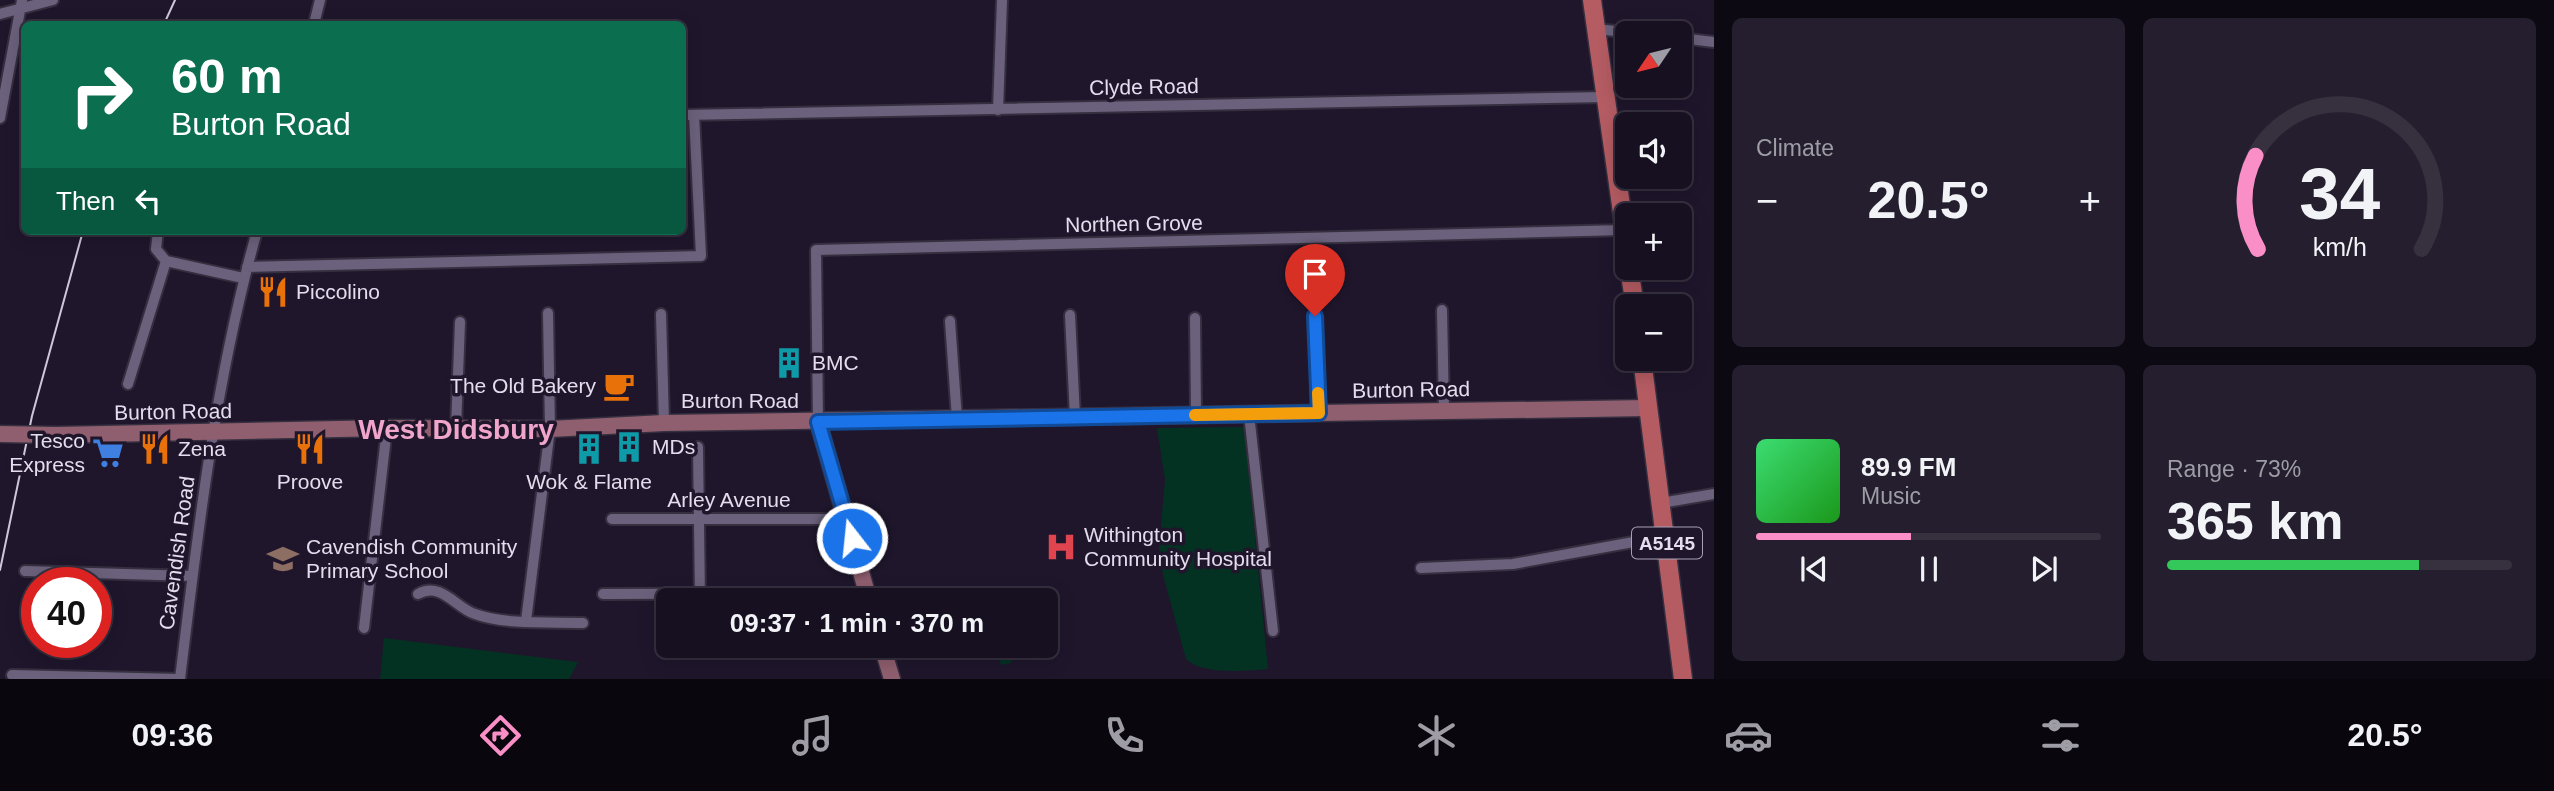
<!DOCTYPE html>
<meta charset="utf-8">
<style>
:root{--surface:#171021;--page:#241e2e;--text:#f1f3f6;--muted:#9e9da5;--line:#36303f;--accent:#fa8fc7}
body{margin:0;font-family:Arial,sans-serif;background:var(--page);color:var(--text);height:100vh;display:flex;flex-direction:column;font-size:26px;white-space:nowrap}
*{box-sizing:border-box;margin:0}
p{font-size:23px;color:var(--muted)}
.icon{flex:none;width:38px;height:38px;fill:none;stroke:currentColor;stroke-width:2;stroke-linecap:round;stroke-linejoin:round}
.map{position:relative;flex:1;overflow:hidden}
.details{display:flex;flex-direction:column;gap:18px;padding:18px;background:#0d0912;width:840px}
.details>*{flex:none}
.guide{position:absolute;left:21px;top:21px;width:665px;height:214px;border-radius:10px;box-shadow:0 4px 18px #0003,0 0 0 2px var(--line);background:#0b6e4f;color:#fff;overflow:hidden}
.needle{width:46px;rotate:235deg}
.controls{position:absolute;left:1615px;top:21px;display:grid;gap:14px}
.controls a{display:grid;place-items:center;width:77px;height:77px;border-radius:10px;background:var(--surface);box-shadow:0 4px 18px #0003,0 0 0 2px var(--line);font-size:35px}
.speed{position:absolute;left:21px;top:567px;display:flex;gap:14px;font-size:35px;font-weight:700;text-align:center}
.speed>*{display:grid;place-content:center;width:91px;height:91px;border-radius:50%;background:var(--surface);box-shadow:0 4px 18px #0003,0 0 0 2px var(--line);line-height:1}
.speed .limit{border:10px solid #d22;background:#fff;color:#111}
.pin{position:absolute;display:grid;place-items:center;width:60px;height:60px;color:#fff;margin:-72px -30px;border-radius:50% 50% 50% 0;rotate:-45deg;box-shadow:0 0 7px #0007}
.pin .icon{rotate:45deg}
.me{position:absolute;width:77px;margin:-38px;rotate:344deg;stroke-linejoin:round;filter:drop-shadow(0 0 5px #0008)}
.turn{display:flex;align-items:center;gap:24px;height:147px;padding:0 35px;font-size:32px}
.turn .icon{width:91px;height:91px;stroke-width:2.5}
.turn b{display:block;font-size:49px;line-height:60px}
.then{display:flex;align-items:center;height:66px;padding:0 35px;background:#0003;gap:14px;font-size:26px}
.big{font-size:52px;font-weight:700;line-height:1.1}
.details .card{flex:1;display:flex;flex-direction:column;justify-content:center;gap:10px;min-width:0;padding:0 24px;border-radius:10px;background:var(--page)}
.details .dial{align-items:center;gap:0}
.dial svg{height:182px;overflow:visible;fill:none;stroke:var(--line);stroke-width:7;stroke-linecap:round;text-anchor:middle}
.dial text{fill:var(--text);stroke:none}
.song{display:flex;align-items:center;gap:21px}
.cover{width:84px;height:84px;border-radius:10px;background:linear-gradient(135deg,hsl(140 70% 55%),hsl(120 70% 35%))}
.played{height:7px;border-radius:4px;background:linear-gradient(90deg,var(--accent) 45%,var(--line) 45%)}
.keys{display:flex;justify-content:space-around;direction:ltr}
.heat{display:flex;justify-content:space-between;align-items:center;font-size:38px;direction:ltr}
.charge{height:10px;border-radius:5px;background:linear-gradient(90deg,#34c759 73%,var(--line) 0)}
.details .tiles{flex:1;display:grid;gap:18px;grid-template-columns:repeat(2,1fr)}
.trip{position:absolute;left:656px;top:588px;width:402px;height:70px;border-radius:10px;background:var(--surface);box-shadow:0 4px 18px #0003,0 0 0 2px var(--line);font-weight:700;line-height:70px;text-align:center}
.tabs{display:flex;height:112px;justify-content:space-around;align-items:center;background:#09060d;color:var(--muted)}
.tabs .icon{width:49px;height:49px}
.tabs .active{color:var(--accent)}
.tabs b{font-size:32px;color:var(--text)}
main{display:flex;flex:1;min-height:0}
.map>svg:first-child{display:block}
.green{fill:#043222}
.lines{fill:none;stroke-linecap:round;stroke-linejoin:round}
.street-casing{stroke:#352f3f;stroke-width:14}
.secondary-casing{stroke:#352f3f;stroke-width:19}
.primary-casing{stroke:#352f3f;stroke-width:21}
.street{stroke:#6b617c;stroke-width:10}
.secondary{stroke:#905f6f;stroke-width:16}
.primary{stroke:#b55c63;stroke-width:18}
.tram{stroke:#cec7d8;stroke-width:2}
.secondary-bridge-casing{stroke:#352f3f;stroke-width:19;stroke-linecap:butt}
.secondary-bridge{stroke:#905f6f;stroke-width:16}
.route-casing{stroke:#114b97;stroke-width:18}
.route{stroke:#1a73e8;stroke-width:12}
.slow{stroke:#f59e0b;stroke-width:12}
.labels{text-anchor:middle;stroke-width:7;stroke-linejoin:round;paint-order:stroke}
.shield{fill:#1f162c;stroke:#a8a1b3;stroke-width:2}
.shield-label{font-size:19px;font-weight:bold;fill:#e3dded}
.street-label{font-size:21px;fill:#e3dded;stroke:#1f162c}
.poi-label{font-size:21px;fill:#e3dded;stroke:#1f162c;text-anchor:start}
.district-label{font-size:28px;font-weight:bold;fill:#f0a5ca;stroke:#1f162c}
</style>
<main>
<div class="map">
<svg width="1714" height="679" viewBox="0 0 1714 679">
<rect width="100%" height="100%" fill="#1f162c"/>
<path class="green" d="M 1244,427 L 1268,669 C 1245,671 1203,675 1186,659 L 1163,575 L 1159,548 L 1165,480 L 1157,428 Z
M 384,638 L 577,662 L 577,664 L 569,679 L 380,679 Z
M 996,646 L 1010,646 L 1011,663 L 1001,665 Z"/>
<g class="lines">
<defs>
<path id="street" d="M 0,14 L 53,0
M 314,24 L 320,0
M 1596,29 L 1634,33
M 1680,38 L 1714,42
M 998,110 L 1002,0
M 682,115 L 1606,97
M 0,118 L 22,0
M 158,231 L 156,249 L 166,261
M 166,261 L 243,278
M 247,267 L 701,256 L 694,115
M 1442,310 L 1444,411
M 661,314 L 664,423
M 1070,315 L 1075,417
M 1315,316 L 1319,413
M 1195,318 L 1196,415
M 950,321 L 957,419
M 128,384 L 166,261
M 1249,414 L 1273,631
M 818,422 L 816,250 L 1624,230
M 456,428 L 460,322
M 698,447 L 700,600
M 1661,503 L 1714,494
M 612,519 L 847,519
M 1421,568 L 1513,564 L 1666,536
M 25,571 L 192,576
M 418,594 C 441,581 456,608 475,614 C 505,625 552,622 583,623
M 603,594 L 868,593
M 526,621 L 550,429 L 548,313
M 364,628 L 387,428
M 12,675 L 180,679
M 180,679 C 198,528 216,377 257,231"/>
<path id="secondary" d="M 818,422 L 869,600
M 56,435 L 387,428 L 550,429 L 664,423 L 1648,408
M 882,646 L 892,679"/>
<path id="primary" d="M 1592,0 L 1628,255
M 1629,268 L 1635,306
M 1642,359 L 1683,679"/>
</defs>
<use href="#street" class="street-casing"/>
<use href="#secondary" class="secondary-casing"/>
<use href="#primary" class="primary-casing"/>
<use href="#street" class="street"/>
<use href="#secondary" class="secondary"/>
<use href="#primary" class="primary"/>
<path class="tram" d="M 164,24 L 175,0
M 0,570 L 32,416 L 83,231"/>
<defs>
<path id="secondary-bridge" d="M 0,434 L 56,435"/>
</defs>
<use href="#secondary-bridge" class="secondary-bridge-casing"/>
<use href="#secondary-bridge" class="secondary-bridge"/>
</g>
<g class="lines">
<defs>
<path id="route" d="M 852,538 L 818,422 L 1319,413 L 1315,316"/>
</defs>
<use href="#route" class="route-casing"/>
<use href="#route" class="route"/>
<path class="slow" d="M 1195,415 L 1319,413 L 1318,393"/>
</g>
<defs>
<symbol id="restaurant-bare" viewBox="-9 -9 18 18"><path d="M-5-6h1v4h1v-4h1v4h1v-4h1v5L-1.5 .5V6h-2V.5L-5-1ZM5-6V6H3V1.5H1.5Q1.5-4 5-6Z" fill="#e8710a" stroke="#1f162c" stroke-width="2.5" paint-order="stroke"/></symbol>
<symbol id="building-bare" viewBox="-9 -9 18 18"><path d="M-4-6H4V6H1V3H-1V6H-4ZM-2.5-4.3h1.7v1.8h-1.7ZM.8-4.3h1.7v1.8H.8ZM-2.5-1h1.7V.8h-1.7ZM.8-1h1.7V.8H.8Z" fill="#0f9aa8" stroke="#1f162c" stroke-width="2.5" paint-order="stroke"/></symbol>
<symbol id="cafe-bare" viewBox="-9 -9 18 18"><path d="M-5.5-4.5H6V0H3Q3 3.5 0 3.5H-2.5Q-5.5 3.5-5.5 0ZM3-3.2v2h1.7v-2ZM-6 4.5H4V6H-6Z" fill="#e8710a" stroke="#1f162c" stroke-width="2.5" paint-order="stroke"/></symbol>
<symbol id="supermarket-bare" viewBox="-9 -9 18 18"><path d="M-6-5.5h2.5l.6 2H6L4.5 2H-2.5L-4.4-4H-6ZM-1.5 3.2a1.3 1.3 0 1 0 .1 0ZM3 3.2a1.3 1.3 0 1 0 .1 0Z" fill="#3f7fe0" stroke="#1f162c" stroke-width="2.5" paint-order="stroke"/></symbol>
<symbol id="hospital-bare" viewBox="-9 -9 18 18"><path d="M-5-5h3v3.5h4V-5h3V5h-3V1.5h-4V5h-3Z" fill="#e0444e" stroke="#1f162c" stroke-width="2.5" paint-order="stroke"/></symbol>
<symbol id="school-bare" viewBox="-9 -9 18 18"><path d="M0-5L7-2L0 1L-7-2ZM-4 1L0 2.5L4 1V4Q0 6-4 4Z" fill="#8d6e63" stroke="#1f162c" stroke-width="2.5" paint-order="stroke"/></symbol>
</defs>
<g fill-rule="evenodd">
<use href="#restaurant-bare" x="251" y="270" width="44" height="44"/>
<use href="#building-bare" x="767" y="341" width="44" height="44"/>
<use href="#cafe-bare" x="597" y="364" width="44" height="44"/>
<use href="#building-bare" x="607" y="425" width="44" height="44"/>
<use href="#restaurant-bare" x="133" y="427" width="44" height="44"/>
<use href="#restaurant-bare" x="288" y="427" width="44" height="44"/>
<use href="#building-bare" x="567" y="427" width="44" height="44"/>
<use href="#supermarket-bare" x="86" y="431" width="44" height="44"/>
<use href="#hospital-bare" x="1039" y="525" width="44" height="44"/>
<use href="#school-bare" x="261" y="537" width="44" height="44"/>
</g>
<g class="labels">
<rect class="shield" x="1632" y="527.5" width="70" height="31" rx="5"/>
<g class="shield-label">
<text x="1667" y="550">A5145</text>
</g>
<g class="street-label">
<text transform="translate(1144 87) rotate(-1)" y="7">Clyde Road</text>
<text transform="translate(1134 224) rotate(-1)" y="7">Northen Grove</text>
<text transform="translate(1411 390) rotate(-1)" y="7">Burton Road</text>
<text x="740" y="408">Burton Road</text>
<text transform="translate(173 412) rotate(-1)" y="7">Burton Road</text>
<text x="729" y="507">Arley Avenue</text>
<text transform="translate(177 553) rotate(-82)" y="7">Cavendish Road</text>
</g>
<g class="poi-label">
<text x="296" y="299">Piccolino</text>
<text x="812" y="370">BMC</text>
<text x="596" y="393" text-anchor="end">The Old Bakery</text>
<text x="85" y="448" text-anchor="end">Tesco<tspan x="85" dy="24">Express</tspan></text>
<text x="652" y="454">MDs</text>
<text x="178" y="456">Zena</text>
<text x="310" y="489" text-anchor="middle">Proove</text>
<text x="589" y="489" text-anchor="middle">Wok &amp; Flame</text>
<text x="1084" y="542">Withington<tspan x="1084" dy="24">Community Hospital</tspan></text>
<text x="306" y="554">Cavendish Community<tspan x="306" dy="24">Primary School</tspan></text>
</g>
<g class="district-label">
<text x="456" y="439">West Didsbury</text>
</g>
</g>
</svg>
<div class="controls">
<a><svg class="needle" viewBox="-14 -14 28 28"><path d="M0-13l5 13h-10z" fill="#e53935"/><path d="M0 13l5-13h-10z" fill="#9e9da5"/></svg></a>
<a><svg class="icon" aria-label="sound" viewBox="0 0 24 24"><path d="M4 9h4l5-4v14l-5-4H4zM17 9q2 3 0 6"/></svg></a>
<a>+</a>
<a>−</a>
</div>
<div class="speed"><div class="limit">40</div></div>
<div class="pin" style="left:1315px;top:316px;background:#d93025"><svg class="icon" aria-label="arrive" viewBox="0 0 24 24"><path d="M6 21V4h12l-3 4 3 4H6"/></svg></div>
<svg class="me" style="left:852px;top:538px" viewBox="-20 -20 40 40"><circle r="17" fill="#1a73e8" stroke="#fff" stroke-width="3"/><path d="M0-11L8 9 0 5-8 9z" fill="#fff"/></svg>
<div class="trip">09:37 · 1 min · 370 m</div>
<div class="guide">
<div class="turn"><svg class="icon" aria-label="right" viewBox="0 0 24 24"><path d="M7 20v-9h11M14 6l5 5-5 5"/></svg><div><b>60 m</b>Burton Road</div></div>
<div class="then">Then<svg class="icon" aria-label="left" viewBox="0 0 24 24"><path d="M17 20v-9H6M10 6l-5 5 5 5"/></svg></div>
</div>
</div>
<section class="details">
<div class="tiles">
<div class="card"><p>Climate</p>
<div class="heat"><a>−</a><b class="big">20.5°</b><a>+</a></div>
</div>
<div class="card dial"><svg viewBox="0 0 100 80">
<path d="M14 69A42 42 0 1 1 86 69"/>
<path d="M14 69A42 42 0 0 1 13 28" stroke="#fa8fc7"/>
<text x="50" y="56" font-size="32" font-weight="700">34</text>
<text x="50" y="72" font-size="11">km/h</text>
</svg></div>
<div class="card">
<div class="song"><i class="cover"></i><div><b>89.9 FM</b><p>Music</p></div></div>
<div class="played"></div>
<div class="keys"><svg class="icon" aria-label="previous" viewBox="0 0 24 24"><path d="M18 5L8 12l10 7zM5 5v14"/></svg><svg class="icon" aria-label="pause" viewBox="0 0 24 24"><path d="M8 5v14M16 5v14"/></svg><svg class="icon" aria-label="next" viewBox="0 0 24 24"><path d="M6 5l10 7-10 7zM19 5v14"/></svg></div>
</div>
<div class="card"><p>Range · 73%</p><b class="big">365 km</b><div class="charge"></div></div>
</div>
</section>
</main>
<nav class="tabs">
<b>09:36</b>
<svg class="icon active" aria-label="directions" viewBox="0 0 24 24"><path d="M12 3l9 9-9 9-9-9zM9 14v-3h6M13 9l2 2-2 2"/></svg>
<svg class="icon" aria-label="music" viewBox="0 0 24 24"><path d="M9 18V5l10-2v13"/><circle cx="6" cy="18" r="3"/><circle cx="16" cy="16" r="3"/></svg>
<svg class="icon" aria-label="phone" viewBox="0 0 24 24"><path d="M5 4h4l2 5-3 2q2 4 5 5l2-3 5 2v4C11 20 4 13 5 4z"/></svg>
<svg class="icon" aria-label="climate" viewBox="0 0 24 24"><path d="M12 3v18M4 7l16 10M4 17L20 7"/></svg>
<svg class="icon" aria-label="car" viewBox="0 0 24 24"><path d="M5 17H2v-5l4-1 3-4h7l3 4 3 1v5h-3M9 17h6M6 11h13"/><circle cx="7" cy="17" r="2"/><circle cx="17" cy="17" r="2"/></svg>
<svg class="icon" aria-label="filters" viewBox="0 0 24 24"><path d="M4 7h16M4 17h16"/><circle cx="9" cy="7" r="2"/><circle cx="15" cy="17" r="2"/></svg>
<b>20.5°</b>
</nav>
